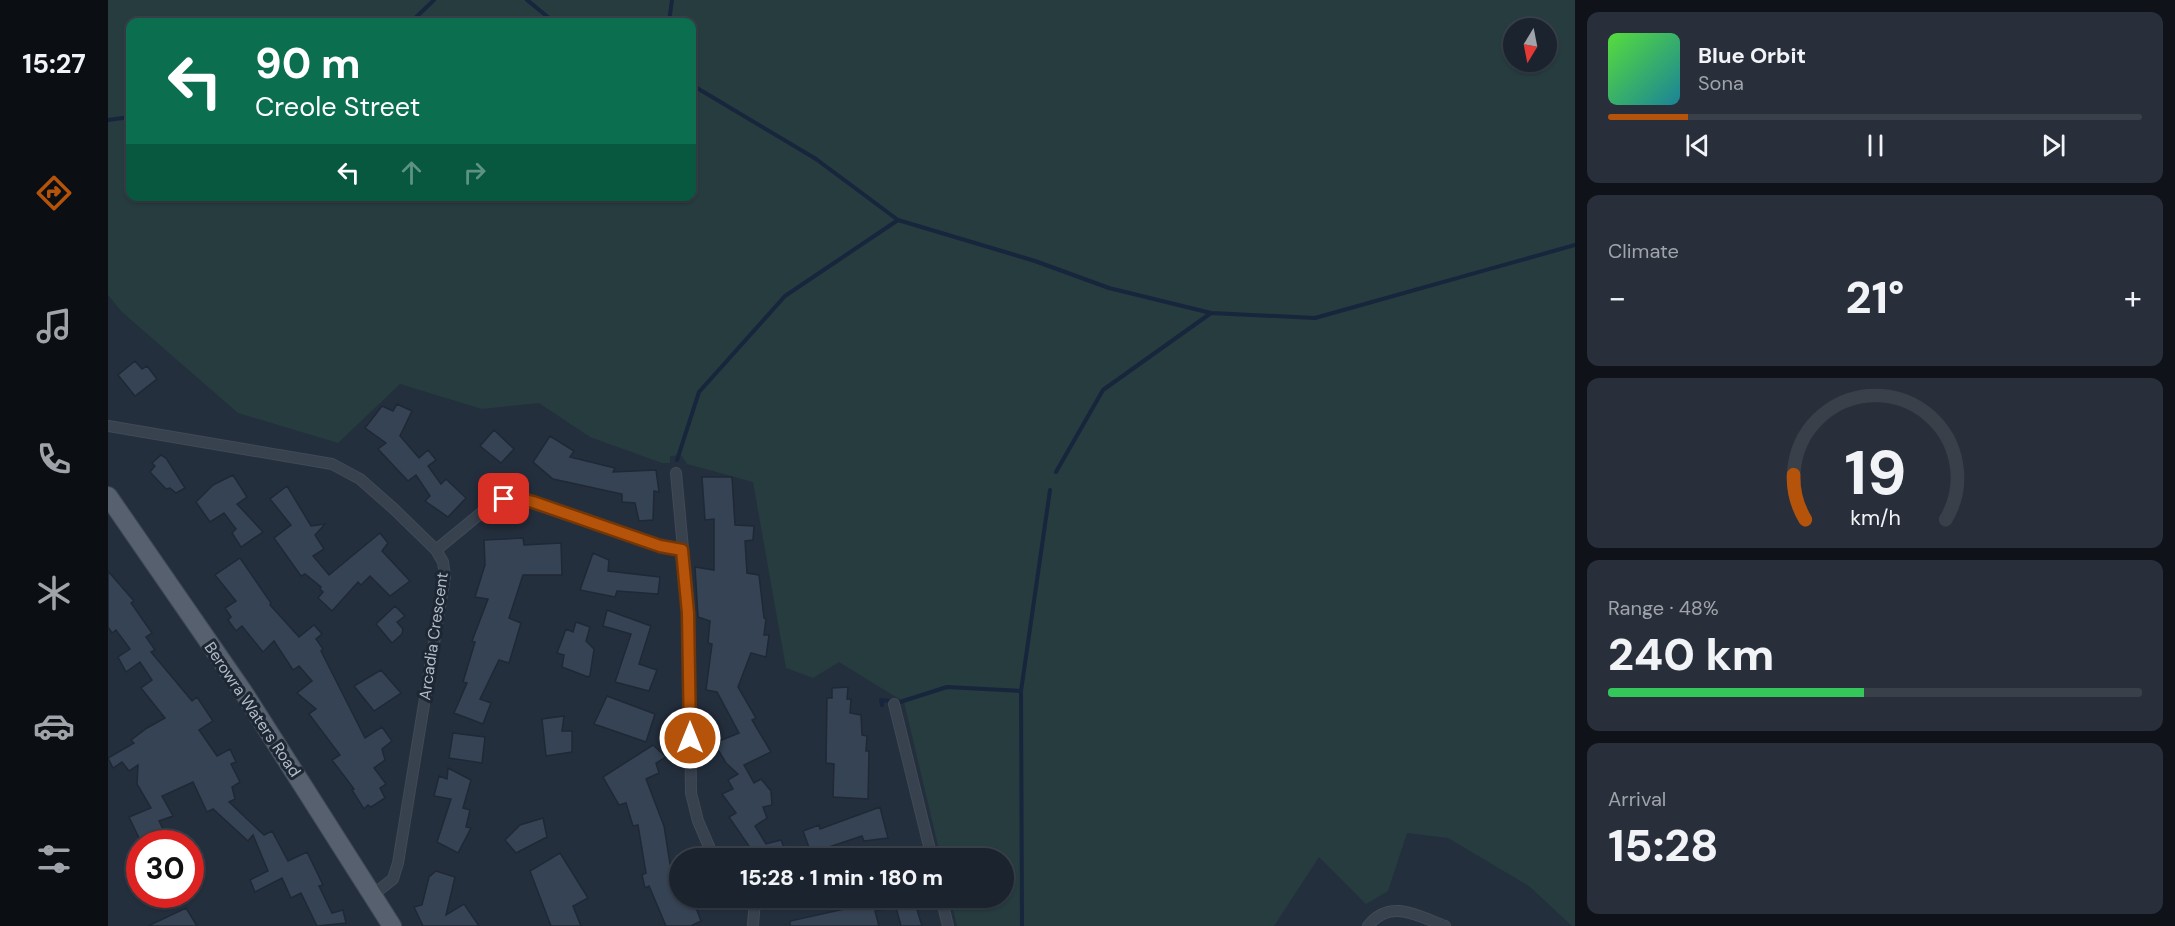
<!DOCTYPE html>
<meta charset="utf-8">
<style>
:root{--surface:#1b232e;--page:#282f3a;--text:#f1f3f6;--muted:#a0a4aa;--line:#39404a;--accent:#b45309}
body{margin:0;font-family:"DM Sans",sans-serif;background:var(--page);color:var(--text);height:100vh;display:flex;flex-direction:column;font-size:22px;white-space:nowrap}
*{box-sizing:border-box;margin:0}
p{font-size:20px;color:var(--muted)}
.icon{flex:none;width:33px;height:33px;fill:none;stroke:currentColor;stroke-width:2;stroke-linecap:round;stroke-linejoin:round}
.map{position:relative;flex:1;overflow:hidden}
.details{display:flex;flex-direction:column;gap:12px;padding:12px;background:#0f1319;width:600px}
.details>*{flex:none}
.banner{position:absolute;left:18px;top:18px;width:570px;height:183px;border-radius:12px;box-shadow:0 2px 4px #0004,0 0 0 2px var(--line);background:#0b6e4f;color:#fff;overflow:hidden}
.needle{width:39px;rotate:190deg}
.fabs{position:absolute;left:1395px;top:18px;display:grid;gap:12px}
.fabs a{display:grid;place-items:center;width:54px;height:54px;border-radius:50%;background:var(--surface);box-shadow:0 2px 4px #0004,0 0 0 2px var(--line);font-size:30px}
.speed{position:absolute;left:18px;top:830px;display:flex;gap:12px;font-size:30px;font-weight:700;text-align:center}
.speed>*{display:grid;place-content:center;width:78px;height:78px;border-radius:50%;background:var(--surface);box-shadow:0 2px 4px #0004,0 0 0 2px var(--line);line-height:1}
.speed .limit{border:9px solid #d22;background:#fff;color:#111}
.pin{position:absolute;display:grid;place-items:center;width:51px;height:51px;color:#fff;margin:-26px;border-radius:12px;box-shadow:0 3px 9px #0006}
.me{position:absolute;width:66px;margin:-33px;rotate:0deg;stroke-linejoin:round;filter:drop-shadow(0 0 4px #0008)}
.turn{display:flex;align-items:center;gap:21px;height:126px;padding:0 30px;font-size:27px}
.turn .icon{width:78px;height:78px;stroke-width:2.5}
.turn b{display:block;font-size:42px;line-height:51px}
.lanes{display:flex;align-items:center;height:57px;padding:0 30px;background:#0003;justify-content:center;gap:30px;direction:ltr}
.lanes .off{opacity:.35}
.big{font-size:45px;font-weight:800;line-height:1.1}
.details .widget{flex:1;display:flex;flex-direction:column;justify-content:center;gap:9px;min-width:0;padding:0 21px;border-radius:12px;background:var(--page)}
.details .dial{align-items:center;gap:0}
.dial svg{height:156px;overflow:visible;fill:none;stroke:var(--line);stroke-width:7;stroke-linecap:round;text-anchor:middle}
.dial text{fill:var(--text);stroke:none}
.song{display:flex;align-items:center;gap:18px}
.cover{width:72px;height:72px;border-radius:9px;background:linear-gradient(135deg,hsl(110 70% 55%),hsl(190 70% 35%))}
.played{height:6px;border-radius:3px;background:linear-gradient(90deg,var(--accent) 15%,var(--line) 15%)}
.keys{display:flex;justify-content:space-around;direction:ltr}
.heat{display:flex;justify-content:space-between;align-items:center;font-size:33px;direction:ltr}
.charge{height:9px;border-radius:4px;background:linear-gradient(90deg,#34c759 48%,var(--line) 0)}
.trip{position:absolute;left:561px;top:848px;width:345px;height:60px;border-radius:30px;background:var(--surface);box-shadow:0 2px 4px #0004,0 0 0 2px var(--line);font-weight:800;line-height:60px;text-align:center}
main{display:flex;flex:1;min-height:0}
.tabs{display:flex;flex-direction:column;width:108px;justify-content:space-around;align-items:center;background:#0b0e12;color:var(--muted)}
.tabs .icon{width:42px;height:42px}
.tabs .selected{color:var(--accent)}
.tabs b{font-size:27px;color:var(--text)}
.map>svg:first-child{display:block}
.green{fill:#263c3f;fill-rule:evenodd}
.lines{fill:none;stroke-linecap:round;stroke-linejoin:round}
.stream{stroke:#17263c;stroke-width:4}
.building{fill:#364354;stroke:#1f2835;stroke-width:1.5}
.street-casing{stroke:#414a57;stroke-width:12}
.primary-casing{stroke:#414a57;stroke-width:20}
.street{stroke:#38414e;stroke-width:10}
.primary{stroke:#56606e;stroke-width:18}
.route-casing{stroke:#753606;stroke-width:15}
.route{stroke:#b45309;stroke-width:10}
.labels{text-anchor:middle;stroke-width:6;stroke-linejoin:round;paint-order:stroke}
.street-label{font-size:16px;fill:#b4bcc9;stroke:#1d2633}
</style>
<main>
<nav class="tabs">
<b>15:27</b>
<svg class="icon selected" aria-label="directions" viewBox="0 0 24 24"><path d="M12 3l9 9-9 9-9-9zM9 14v-3h6M13 9l2 2-2 2"/></svg>
<svg class="icon" aria-label="music" viewBox="0 0 24 24"><path d="M9 18V5l10-2v13"/><circle cx="6" cy="18" r="3"/><circle cx="16" cy="16" r="3"/></svg>
<svg class="icon" aria-label="phone" viewBox="0 0 24 24"><path d="M5 4h4l2 5-3 2q2 4 5 5l2-3 5 2v4C11 20 4 13 5 4z"/></svg>
<svg class="icon" aria-label="climate" viewBox="0 0 24 24"><path d="M12 3v18M4 7l16 10M4 17L20 7"/></svg>
<svg class="icon" aria-label="car" viewBox="0 0 24 24"><path d="M5 17H2v-5l4-1 3-4h7l3 4 3 1v5h-3M9 17h6M6 11h13"/><circle cx="7" cy="17" r="2"/><circle cx="17" cy="17" r="2"/></svg>
<svg class="icon" aria-label="filters" viewBox="0 0 24 24"><path d="M4 7h16M4 17h16"/><circle cx="9" cy="7" r="2"/><circle cx="15" cy="17" r="2"/></svg>
</nav>
<div class="map">
<svg width="1467" height="926" viewBox="0 0 1467 926">
<rect width="100%" height="100%" fill="#242f3e"/>
<path class="green" d="M 0,0 L 1467,0 L 1467,926 L 1464,926 L 1421,886 L 1340,838 L 1299,833 L 1280,891 L 1258,904 L 1211,857 L 1166,926 L 849,926 L 842,897 L 896,897 L 896,858 L 833,858 L 796,702 L 731,662 L 705,678 L 678,668 L 645,482 L 579,464 L 573,455 L 562,456 L 562,463 L 554,463 L 482,437 L 431,403 L 374,409 L 292,384 L 230,443 L 130,413 L 14,312 L 0,295 ZM 22,22 L 584,22 L 584,196 L 22,196 ZM 1406,28 L 1438,28 L 1438,62 L 1406,62 Z"/>
<g class="lines">
<path class="stream" d="M 419,0 L 446,22
M 303,22 L 326,0
M 561,22 L 564,0
M 584,85 L 708,159 L 790,220 L 927,261 L 1001,288 L 1103,313 L 1207,318 L 1467,245
M 0,120 L 22,117
M 569,460 L 591,392 L 677,296 L 790,220
M 948,472 L 995,390 L 1103,313
M 774,705 L 773,700 L 792,702 L 839,687 L 913,691
M 914,926 L 913,691 L 942,490"/>
</g>
<path class="building" d="M 27,361 L 34,369 L 39,366 L 49,379 L 27,396 L 10,375 Z
M 289,404 L 304,411 L 292,436 L 311,458 L 320,450 L 328,460 L 320,466 L 333,484 L 338,479 L 358,498 L 340,517 L 317,501 L 322,496 L 308,475 L 300,481 L 270,449 L 278,443 L 257,428 L 274,406 L 285,411 Z
M 386,430 L 406,449 L 393,463 L 372,446 Z
M 442,436 L 466,451 L 462,457 L 507,468 L 505,472 L 548,470 L 551,492 L 546,491 L 545,520 L 531,521 L 527,503 L 514,502 L 514,494 L 445,479 L 425,462 Z
M 53,455 L 58,458 L 77,488 L 68,493 L 62,488 L 58,489 L 42,472 L 47,466 L 44,463 Z
M 125,475 L 139,497 L 129,504 L 155,532 L 133,547 L 124,533 L 128,529 L 116,513 L 102,522 L 88,502 L 105,485 Z
M 594,477 L 624,477 L 627,525 L 646,526 L 645,540 L 637,541 L 639,573 L 651,575 L 656,618 L 658,619 L 656,635 L 661,635 L 658,657 L 643,653 L 630,687 L 648,718 L 644,720 L 663,752 L 636,765 L 646,783 L 653,779 L 663,791 L 664,805 L 655,807 L 659,818 L 647,826 L 658,844 L 673,840 L 680,858 L 621,858 L 621,855 L 643,849 L 621,817 L 628,813 L 614,794 L 625,789 L 620,780 L 630,774 L 618,763 L 606,743 L 631,733 L 609,692 L 598,690 L 604,644 L 600,643 L 602,621 L 590,617 L 587,567 L 606,570 L 606,519 L 597,520 Z
M 179,486 L 203,526 L 217,524 L 207,535 L 216,549 L 205,556 L 221,575 L 272,533 L 280,543 L 274,551 L 302,581 L 282,596 L 262,576 L 253,585 L 250,582 L 224,611 L 210,598 L 215,592 L 212,589 L 213,587 L 197,574 L 193,576 L 166,538 L 183,525 L 162,499 Z
M 415,538 L 416,545 L 453,543 L 454,575 L 415,575 L 401,618 L 413,623 L 401,663 L 391,660 L 372,699 L 383,703 L 375,724 L 346,713 L 359,683 L 355,682 L 367,642 L 364,641 L 380,599 L 367,597 L 377,565 L 376,540 Z
M 485,553 L 501,560 L 500,571 L 552,577 L 550,594 L 509,591 L 507,597 L 472,590 Z
M 132,558 L 163,603 L 162,605 L 191,637 L 206,625 L 214,634 L 208,639 L 215,649 L 213,651 L 257,738 L 274,727 L 284,741 L 274,749 L 277,760 L 266,768 L 278,784 L 272,788 L 277,798 L 263,807 L 260,805 L 256,809 L 244,790 L 246,789 L 224,760 L 232,755 L 201,714 L 208,709 L 189,693 L 204,681 L 191,666 L 185,670 L 166,641 L 155,652 L 134,626 L 128,631 L 120,620 L 123,617 L 117,608 L 128,601 L 107,575 Z
M 0,571 L 26,601 L 23,603 L 44,633 L 38,637 L 47,650 L 43,652 L 84,701 L 89,697 L 105,721 L 91,730 L 109,756 L 122,749 L 128,762 L 123,764 L 132,782 L 124,787 L 127,799 L 121,802 L 156,835 L 164,831 L 180,861 L 199,852 L 215,885 L 211,886 L 224,913 L 235,910 L 238,923 L 209,926 L 193,893 L 183,898 L 174,878 L 147,892 L 142,880 L 160,871 L 145,835 L 140,841 L 105,809 L 99,812 L 85,782 L 54,796 L 65,816 L 51,821 L 57,833 L 32,840 L 21,817 L 43,808 L 29,784 L 30,765 L 21,771 L 14,762 L 5,768 L 0,758 L 26,743 L 23,740 L 39,728 L 57,718 L 33,688 L 44,680 L 32,662 L 18,672 L 10,657 L 22,649 L 8,630 L 4,633 L 0,627 Z
M 287,606 L 297,616 L 289,622 L 295,629 L 294,634 L 284,643 L 268,624 Z
M 499,610 L 543,626 L 531,664 L 549,670 L 541,691 L 507,682 L 523,634 L 495,626 Z
M 468,622 L 482,627 L 478,641 L 486,649 L 482,675 L 480,677 L 454,667 L 456,655 L 449,653 L 458,629 L 465,632 Z
M 273,670 L 293,693 L 266,711 L 246,686 Z
M 740,687 L 739,699 L 743,699 L 742,713 L 753,715 L 754,735 L 759,736 L 758,751 L 761,751 L 760,799 L 725,797 L 726,764 L 718,763 L 719,698 L 724,698 L 724,688 Z
M 499,696 L 547,714 L 538,742 L 486,724 Z
M 456,716 L 454,731 L 464,731 L 464,752 L 438,756 L 434,719 Z
M 345,733 L 377,737 L 374,763 L 341,758 Z
M 545,745 L 558,757 L 548,763 L 551,773 L 538,779 L 556,826 L 562,864 L 572,860 L 572,897 L 584,897 L 593,921 L 583,926 L 558,926 L 541,886 L 537,888 L 534,875 L 538,873 L 530,825 L 525,826 L 518,803 L 511,805 L 495,777 Z
M 340,768 L 363,780 L 355,808 L 362,810 L 358,827 L 363,828 L 350,853 L 329,842 L 343,799 L 326,796 L 331,776 L 339,779 Z
M 772,807 L 780,838 L 756,841 L 754,836 L 703,853 L 695,831 L 711,825 L 712,829 Z
M 435,818 L 439,837 L 408,853 L 397,840 L 412,825 Z
M 452,853 L 480,898 L 465,906 L 473,926 L 443,926 L 422,871 Z
M 328,871 L 347,877 L 338,915 L 356,904 L 371,926 L 315,926 L 306,907 L 314,905 L 321,877 Z
M 765,897 L 769,902 L 785,897 L 811,897 L 812,902 L 807,903 L 814,926 L 793,926 L 788,907 L 767,911 L 771,926 L 682,926 L 682,921 L 746,907 L 746,901 Z
M 78,908 L 89,926 L 40,926 Z"/>
<g class="lines">
<defs>
<path id="street" d="M 0,426 L 224,464 L 252,479 L 286,509 L 328,550 L 335,562 L 337,576 L 290,863 L 285,879 L 266,894
M 568,473 L 581,613 L 583,793 L 590,821 L 606,858
M 328,550 L 384,504 L 409,498 L 552,546 L 574,550
M 786,704 L 824,858
M 797,858 L 822,850
M 632,897 L 647,901 L 669,897
M 833,897 L 840,926
M 645,924 L 647,901
M 1260,926 C 1282,898 1310,916 1337,926"/>
<path id="primary" d="M 0,496 L 136,693 L 284,926"/>
</defs>
<use href="#street" class="street-casing"/>
<use href="#primary" class="primary-casing"/>
<use href="#street" class="street"/>
<use href="#primary" class="primary"/>
</g>
<g class="lines">
<defs>
<path id="route" d="M 396,499 L 409,498 L 425,502 L 552,546 L 574,550 L 580,613 L 582,738"/>
</defs>
<use href="#route" class="route-casing"/>
<use href="#route" class="route"/>
</g>
<g class="labels">
<g class="street-label">
<text transform="translate(325 636) rotate(-82)" y="6">Arcadia Crescent</text>
<text transform="translate(145 709) rotate(56)" y="6">Berowra Waters Road</text>
</g>
</g>
</svg>
<div class="fabs">
<a><svg class="needle" viewBox="-14 -14 28 28"><path d="M0-13l5 13h-10z" fill="#e53935"/><path d="M0 13l5-13h-10z" fill="#a0a4aa"/></svg></a>
</div>
<div class="speed"><div class="limit">30</div></div>
<div class="pin" style="left:396px;top:499px;background:#d93025"><svg class="icon" aria-label="arrive" viewBox="0 0 24 24"><path d="M6 21V4h12l-3 4 3 4H6"/></svg></div>
<svg class="me" style="left:582px;top:738px" viewBox="-20 -20 40 40"><circle r="17" fill="#b45309" stroke="#fff" stroke-width="3"/><path d="M0-11L8 9 0 5-8 9z" fill="#fff"/></svg>
<div class="trip">15:28 · 1 min · 180 m</div>
<div class="banner">
<div class="turn"><svg class="icon" aria-label="left" viewBox="0 0 24 24"><path d="M17 20v-9H6M10 6l-5 5 5 5"/></svg><div><b>90 m</b>Creole Street</div></div>
<div class="lanes"><svg class="icon" aria-label="left" viewBox="0 0 24 24"><path d="M17 20v-9H6M10 6l-5 5 5 5"/></svg><svg class="icon off" aria-label="ahead" viewBox="0 0 24 24"><path d="M12 20V5M6 11l6-6 6 6"/></svg><svg class="icon off" aria-label="right" viewBox="0 0 24 24"><path d="M7 20v-9h11M14 6l5 5-5 5"/></svg></div>
</div>
</div>
<section class="details">
<div class="widget">
<div class="song"><i class="cover"></i><div><b>Blue Orbit</b><p>Sona</p></div></div>
<div class="played"></div>
<div class="keys"><svg class="icon" aria-label="previous" viewBox="0 0 24 24"><path d="M18 5L8 12l10 7zM5 5v14"/></svg><svg class="icon" aria-label="pause" viewBox="0 0 24 24"><path d="M8 5v14M16 5v14"/></svg><svg class="icon" aria-label="next" viewBox="0 0 24 24"><path d="M6 5l10 7-10 7zM19 5v14"/></svg></div>
</div>
<div class="widget"><p>Climate</p>
<div class="heat"><a>−</a><b class="big">21°</b><a>+</a></div>
</div>
<div class="widget dial"><svg viewBox="0 0 100 80">
<path d="M14 69A42 42 0 1 1 86 69"/>
<path d="M14 69A42 42 0 0 1 8 46" stroke="#b45309"/>
<text x="50" y="56" font-size="32" font-weight="700">19</text>
<text x="50" y="72" font-size="11">km/h</text>
</svg></div>
<div class="widget"><p>Range · 48%</p><b class="big">240 km</b><div class="charge"></div></div>
<div class="widget"><p>Arrival</p><b class="big">15:28</b></div>
</section>
</main>
